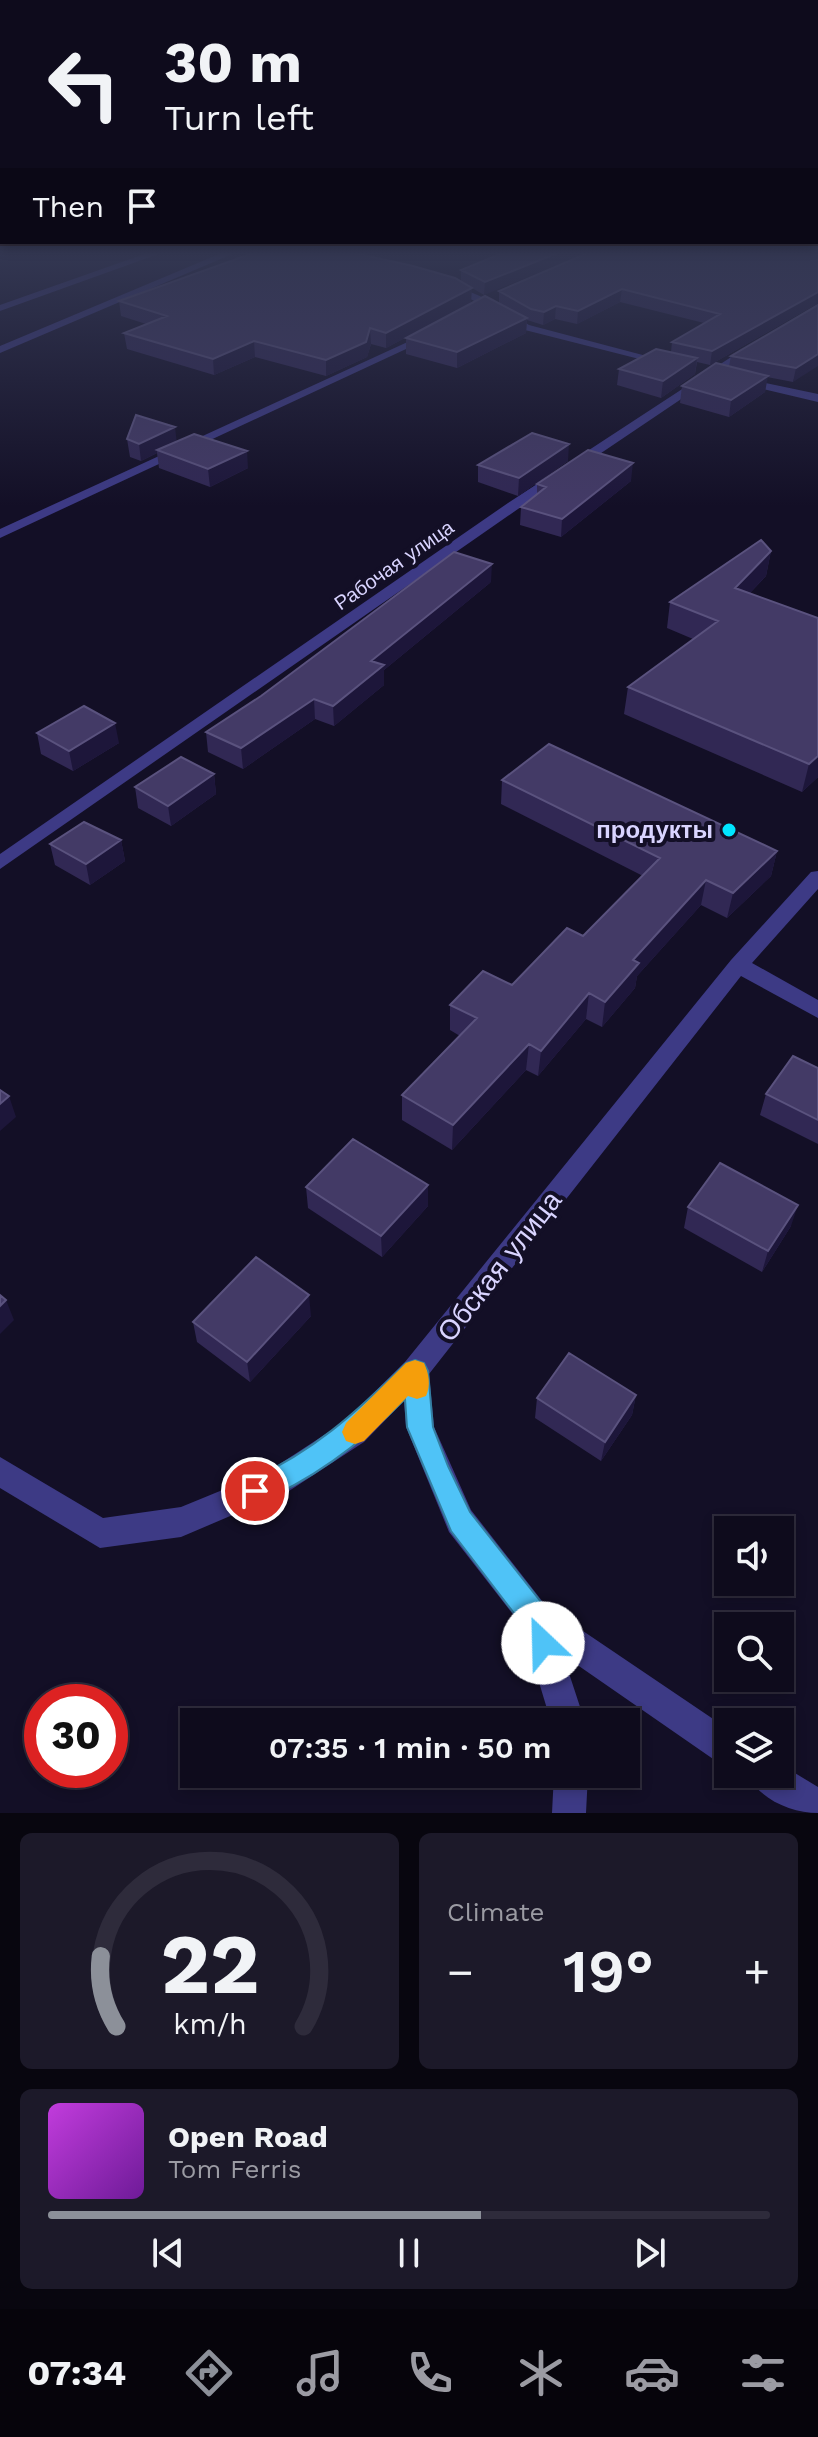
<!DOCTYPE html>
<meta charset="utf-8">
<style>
:root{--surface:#0e0b1c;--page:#1c1929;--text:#f1f3f6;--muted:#9b9ba3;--line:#2e2b3b;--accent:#8c9099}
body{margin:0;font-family:"Work Sans",sans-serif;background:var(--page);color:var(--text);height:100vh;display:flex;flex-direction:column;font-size:30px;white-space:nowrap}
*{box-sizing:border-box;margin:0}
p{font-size:26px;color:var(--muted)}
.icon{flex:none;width:44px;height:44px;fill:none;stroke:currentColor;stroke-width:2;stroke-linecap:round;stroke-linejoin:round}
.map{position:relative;height:1813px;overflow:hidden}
.side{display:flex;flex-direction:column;gap:20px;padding:20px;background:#08060f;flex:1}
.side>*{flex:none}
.banner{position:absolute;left:0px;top:0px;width:818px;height:244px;box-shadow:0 4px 12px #0003,0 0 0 2px var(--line);background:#0e0b1c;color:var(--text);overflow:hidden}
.buttons{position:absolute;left:714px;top:1516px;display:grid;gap:16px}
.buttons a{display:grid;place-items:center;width:80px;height:80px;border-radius:0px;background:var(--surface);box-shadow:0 4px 12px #0003,0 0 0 2px var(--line);font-size:40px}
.speed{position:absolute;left:24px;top:1684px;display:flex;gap:16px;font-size:40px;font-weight:700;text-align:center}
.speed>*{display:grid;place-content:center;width:104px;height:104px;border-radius:50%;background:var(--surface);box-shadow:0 4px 12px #0003,0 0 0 2px var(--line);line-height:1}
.speed .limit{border:12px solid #d22;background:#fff;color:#111}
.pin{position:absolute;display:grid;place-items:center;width:68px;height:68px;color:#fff;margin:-34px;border:4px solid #fff;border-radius:50%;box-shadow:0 2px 8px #0007}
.me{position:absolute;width:88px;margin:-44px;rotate:336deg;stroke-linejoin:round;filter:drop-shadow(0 0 6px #0008)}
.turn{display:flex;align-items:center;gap:28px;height:168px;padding:0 32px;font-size:36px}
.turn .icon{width:104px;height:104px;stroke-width:2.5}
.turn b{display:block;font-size:56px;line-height:68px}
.then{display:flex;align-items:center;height:76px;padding:0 32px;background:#0003;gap:16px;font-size:30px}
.big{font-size:60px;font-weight:600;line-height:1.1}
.side .card{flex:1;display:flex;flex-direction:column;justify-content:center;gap:12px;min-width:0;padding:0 28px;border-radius:12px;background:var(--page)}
.side .dial{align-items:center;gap:0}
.dial svg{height:208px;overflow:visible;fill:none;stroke:var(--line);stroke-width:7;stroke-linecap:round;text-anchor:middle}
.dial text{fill:var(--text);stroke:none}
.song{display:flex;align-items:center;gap:24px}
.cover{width:96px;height:96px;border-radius:12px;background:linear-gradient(135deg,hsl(290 70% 55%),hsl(280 70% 35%))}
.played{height:8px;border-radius:4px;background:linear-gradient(90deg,var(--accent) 60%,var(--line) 60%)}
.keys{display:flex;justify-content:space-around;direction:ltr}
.heat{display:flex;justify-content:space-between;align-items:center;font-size:44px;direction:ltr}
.side .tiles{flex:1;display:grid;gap:20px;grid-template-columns:1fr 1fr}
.card:last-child{grid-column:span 2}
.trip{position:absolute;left:180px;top:1708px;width:460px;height:80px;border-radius:0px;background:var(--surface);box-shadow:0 4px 12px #0003,0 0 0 2px var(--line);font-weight:600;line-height:80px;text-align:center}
.menu{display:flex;height:128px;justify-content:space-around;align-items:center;background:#06040b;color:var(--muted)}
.menu .icon{width:56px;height:56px}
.menu .current{color:var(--accent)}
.menu b{font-size:36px;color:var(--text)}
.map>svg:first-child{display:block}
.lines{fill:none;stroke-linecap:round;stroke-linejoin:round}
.minor{fill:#3d3a85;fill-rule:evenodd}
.wall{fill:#312854}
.shaded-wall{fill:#1d163a}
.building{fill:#433a66;stroke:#5a527e;stroke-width:2}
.route{fill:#4fc3f7;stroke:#337fa1;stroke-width:2}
.slow{fill:#f59e0b}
.poi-dot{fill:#00e5ff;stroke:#130f26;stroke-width:3}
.labels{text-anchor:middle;stroke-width:8;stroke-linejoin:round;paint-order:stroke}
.far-street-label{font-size:20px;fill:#d9d4ff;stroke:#130f26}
.poi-label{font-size:24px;font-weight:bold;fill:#d9d4ff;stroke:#130f26;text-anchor:end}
.near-street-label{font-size:28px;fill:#d9d4ff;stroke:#130f26}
</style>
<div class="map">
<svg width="818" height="1813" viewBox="0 0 818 1813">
<rect width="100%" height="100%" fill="#130f26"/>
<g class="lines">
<path class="minor" d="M 150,252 L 164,252 L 0,311 L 0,305 Z
M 224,252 L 237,252 L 0,353 L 0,346 Z
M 447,282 L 489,300 L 529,325 L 673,363 L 667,366 L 521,329 L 481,304 L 444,287 Z
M 425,334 L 434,336 L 0,538 L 0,529 Z
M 748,346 L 757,348 L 518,509 L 0,869 L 0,854 L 508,503 Z
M 741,378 L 818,394 L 818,402 L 737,383 L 737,379 Z
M 818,871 L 818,889 L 752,963 L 818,1000 L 818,1018 L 741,976 L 429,1374 L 434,1427 L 471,1510 L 546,1606 L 728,1729 L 728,1766 L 716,1761 L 563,1655 L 585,1722 L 551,1722 L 522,1626 L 449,1532 L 406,1427 L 404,1401 L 364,1442 L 289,1491 L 181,1537 L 100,1548 L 0,1488 L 0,1457 L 103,1518 L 181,1507 L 269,1471 L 344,1422 L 405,1362 L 731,960 L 811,872 Z
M 780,1764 L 818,1787 L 818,1813 C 792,1813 758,1799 748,1774 L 780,1774 Z
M 554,1774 L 588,1774 L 586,1813 L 552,1813 Z"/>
</g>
<path class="wall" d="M 505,252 L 484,295 L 467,285 L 471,303 L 499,303 L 499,291 L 818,252 L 818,303 L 710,365 L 697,362 L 695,374 L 661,398 L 617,385 L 619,369 L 671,352 L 672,342 L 704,323 L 620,302 L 577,324 L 555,319 L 543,325 L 527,320 L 526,333 L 457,368 L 406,354 L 406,338 L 433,323 L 386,348 L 371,344 L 367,357 L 326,376 L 255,357 L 214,375 L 127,349 L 124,333 L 146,324 L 121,316 L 119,301 L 461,282 L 461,270 Z
M 818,305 L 793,382 L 767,377 L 765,392 L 729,417 L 680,403 L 682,386 L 729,366 L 731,356 Z
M 127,439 L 177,442 L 248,468 L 210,487 L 159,468 L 157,453 L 141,461 L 130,457 Z
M 568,461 L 518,496 L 478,482 L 478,465 Z
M 631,481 L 561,537 L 520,525 L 521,507 L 537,495 L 537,484 Z
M 771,551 L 766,576 L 750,593 L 818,777 L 802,792 L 624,714 L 628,687 L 693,639 L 667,628 L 670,602 Z
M 491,582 L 384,670 L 384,685 L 334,726 L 315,719 L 243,769 L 208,752 L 206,732 L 261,696 Z
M 37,733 L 119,743 L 73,771 L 41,754 Z
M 214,774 L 216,794 L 171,826 L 138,808 L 135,787 Z
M 502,780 L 777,851 L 771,876 L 727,918 L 701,905 L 637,976 L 635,988 L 602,1027 L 586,1019 L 538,1076 L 526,1070 L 452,1150 L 402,1120 L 402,1095 L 460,1036 L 450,1030 L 450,1005 L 512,985 L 583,936 L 643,876 L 501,804 Z
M 121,840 L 125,861 L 90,885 L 55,865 L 50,844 Z
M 818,1068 L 818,1144 L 760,1115 L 766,1094 Z
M 428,1185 L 428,1206 L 382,1257 L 308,1208 L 306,1187 Z
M 688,1207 L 791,1226 L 762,1272 L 684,1228 Z
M 311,1316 L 250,1382 L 197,1342 L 193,1322 Z
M 636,1395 L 632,1415 L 601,1461 L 535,1418 L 537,1398 Z"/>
<path class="shaded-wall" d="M 560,252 L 589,252 L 484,295 L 485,282 Z
M 472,288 L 471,303 L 386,348 L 386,333 Z
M 622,289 L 620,302 L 577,324 L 578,311 Z
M 818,292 L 818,303 L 710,365 L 712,351 Z
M 556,306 L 555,319 L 543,325 L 544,312 Z
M 527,318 L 526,333 L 457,368 L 457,352 Z
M 370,328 L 371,344 L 367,357 L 326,376 L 326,360 Z
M 254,341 L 255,357 L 214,375 L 213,359 Z
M 818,354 L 818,366 L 793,382 L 796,368 Z
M 697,358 L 695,374 L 661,398 L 663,381 Z
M 768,376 L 765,392 L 729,417 L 731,400 Z
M 175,427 L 177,444 L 157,450 L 157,453 L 141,461 L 139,444 Z
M 569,444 L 568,461 L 518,496 L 519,478 Z
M 247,451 L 248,468 L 210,487 L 208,469 Z
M 633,463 L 631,481 L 561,537 L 562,519 Z
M 771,551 L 766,576 L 731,613 L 735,588 Z
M 492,564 L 491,582 L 384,670 L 384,685 L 334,726 L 333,706 L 371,661 Z
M 314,699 L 315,719 L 243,769 L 241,748 Z
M 115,723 L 119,743 L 73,771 L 69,751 Z
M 818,756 L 818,777 L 802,792 L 809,764 Z
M 214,774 L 216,794 L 171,826 L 168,806 Z
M 121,840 L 125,861 L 90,885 L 86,864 Z
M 777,851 L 771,876 L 727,918 L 733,893 Z
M 706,880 L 701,905 L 637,976 L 635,988 L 602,1027 L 605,1002 L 633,960 Z
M 589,993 L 586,1019 L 538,1076 L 541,1051 Z
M 529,1044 L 526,1070 L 452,1150 L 453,1125 Z
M 9,1096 L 16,1117 L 0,1131 L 0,1104 Z
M 428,1185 L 428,1206 L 382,1257 L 381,1236 Z
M 798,1205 L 791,1226 L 762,1272 L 768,1251 Z
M 309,1295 L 311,1316 L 250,1382 L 247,1362 Z
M 6,1300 L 14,1320 L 0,1334 L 0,1306 Z
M 636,1395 L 632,1415 L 601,1461 L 605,1442 Z"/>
<path class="building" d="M 256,252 L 350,252 L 413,266 L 455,278 L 472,288 L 386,333 L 370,328 L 366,342 L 326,360 L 254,341 L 213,359 L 124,333 L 167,316 L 119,301 Z
M 505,252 L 560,252 L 485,282 L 461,270 Z
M 590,252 L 818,252 L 818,292 L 712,351 L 672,342 L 720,314 L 622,289 L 578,311 L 556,306 L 544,312 L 531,309 L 499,291 Z
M 485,296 L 527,318 L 457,352 L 406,338 Z
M 818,305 L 818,354 L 796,368 L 731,356 Z
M 656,349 L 697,358 L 663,381 L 619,369 Z
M 716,363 L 768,376 L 731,400 L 682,386 Z
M 136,415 L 175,427 L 139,444 L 127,439 Z
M 532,433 L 569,444 L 519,478 L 478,465 Z
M 194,434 L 247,451 L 208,469 L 157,450 Z
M 588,450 L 633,463 L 562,519 L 521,507 L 546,487 L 537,484 Z
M 761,540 L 771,551 L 735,588 L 818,618 L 818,756 L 809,764 L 628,687 L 718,621 L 670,602 Z
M 454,552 L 492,564 L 371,661 L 384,665 L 333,706 L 314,699 L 241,748 L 206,732 L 261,696 Z
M 84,706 L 115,723 L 69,751 L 37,733 Z
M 549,744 L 777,851 L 733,893 L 706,880 L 633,960 L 639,963 L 605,1002 L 589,993 L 541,1051 L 529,1044 L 453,1125 L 402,1095 L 477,1018 L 450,1005 L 483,971 L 512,985 L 567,928 L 583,936 L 660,858 L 502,780 Z
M 181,757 L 214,774 L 168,806 L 135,787 Z
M 84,822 L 121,840 L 86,864 L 50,844 Z
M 793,1056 L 818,1068 L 818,1120 L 766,1094 Z
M 0,1090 L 9,1096 L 0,1104 Z
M 353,1139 L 428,1185 L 381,1236 L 306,1187 Z
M 720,1163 L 798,1205 L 768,1251 L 688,1207 Z
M 256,1257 L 309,1295 L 247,1362 L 193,1322 Z
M 0,1295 L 6,1300 L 0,1306 Z
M 569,1353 L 636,1395 L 605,1442 L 537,1398 Z"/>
<linearGradient id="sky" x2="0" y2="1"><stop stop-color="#0a0815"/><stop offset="0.5" stop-color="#333752"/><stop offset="1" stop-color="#333752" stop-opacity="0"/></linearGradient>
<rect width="818" height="506" fill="url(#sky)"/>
<path class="route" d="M 415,1360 L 424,1363 L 428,1371 L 433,1427 L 448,1466 L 470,1512 L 545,1607 L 558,1643 L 554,1653 L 543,1658 L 533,1653 L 523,1625 L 451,1531 L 407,1427 L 405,1399 C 361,1444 313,1480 255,1504 L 245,1500 L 241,1491 L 245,1482 C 311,1454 357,1412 406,1363 Z"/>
<path class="slow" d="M 415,1360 L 424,1363 C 429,1374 431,1385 426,1396 L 417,1399 L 408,1396 L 364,1441 L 355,1444 L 346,1441 L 342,1432 L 346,1423 L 406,1363 Z"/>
<circle class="poi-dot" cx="729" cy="830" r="8"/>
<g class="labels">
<g class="far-street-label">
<text transform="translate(394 565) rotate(-35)" y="7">Рабочая улица</text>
</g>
<g class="poi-label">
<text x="713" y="838">продукты</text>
</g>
<g class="near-street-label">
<text transform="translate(499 1266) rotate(-52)" y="10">Обская улица</text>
</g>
</g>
</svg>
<div class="buttons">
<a><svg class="icon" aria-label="sound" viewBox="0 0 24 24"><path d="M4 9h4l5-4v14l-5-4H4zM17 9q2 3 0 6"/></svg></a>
<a><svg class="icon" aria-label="search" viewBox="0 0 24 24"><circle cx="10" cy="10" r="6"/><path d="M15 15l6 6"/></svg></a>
<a><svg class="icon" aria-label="layers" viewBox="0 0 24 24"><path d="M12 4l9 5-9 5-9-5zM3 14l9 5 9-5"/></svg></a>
</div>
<div class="speed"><div class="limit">30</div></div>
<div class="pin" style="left:255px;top:1491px;background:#d93025"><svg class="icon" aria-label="arrive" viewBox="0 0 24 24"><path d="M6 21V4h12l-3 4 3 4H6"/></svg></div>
<svg class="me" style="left:543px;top:1643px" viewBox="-20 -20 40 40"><circle r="19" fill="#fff"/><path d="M0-13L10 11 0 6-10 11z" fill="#4fc3f7"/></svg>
<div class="trip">07:35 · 1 min · 50 m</div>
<div class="banner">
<div class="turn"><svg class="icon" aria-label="left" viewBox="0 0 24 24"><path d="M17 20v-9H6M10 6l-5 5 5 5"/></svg><div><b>30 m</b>Turn left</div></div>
<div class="then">Then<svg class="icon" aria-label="arrive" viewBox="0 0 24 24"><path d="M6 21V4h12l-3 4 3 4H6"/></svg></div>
</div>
</div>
<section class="side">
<div class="tiles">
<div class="card dial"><svg viewBox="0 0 100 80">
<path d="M14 69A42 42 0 1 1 86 69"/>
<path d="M14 69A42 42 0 0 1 8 42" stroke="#8c9099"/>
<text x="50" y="56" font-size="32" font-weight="700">22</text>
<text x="50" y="72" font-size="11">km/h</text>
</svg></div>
<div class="card"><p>Climate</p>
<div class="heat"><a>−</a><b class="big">19°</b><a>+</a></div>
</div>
<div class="card">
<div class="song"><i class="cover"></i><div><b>Open Road</b><p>Tom Ferris</p></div></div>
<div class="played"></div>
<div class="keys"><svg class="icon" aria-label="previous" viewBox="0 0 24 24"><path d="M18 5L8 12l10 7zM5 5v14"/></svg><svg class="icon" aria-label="pause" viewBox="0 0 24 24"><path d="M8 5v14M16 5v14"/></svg><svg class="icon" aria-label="next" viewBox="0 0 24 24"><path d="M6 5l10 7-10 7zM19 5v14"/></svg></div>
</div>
</div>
</section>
<nav class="menu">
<b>07:34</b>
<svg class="icon current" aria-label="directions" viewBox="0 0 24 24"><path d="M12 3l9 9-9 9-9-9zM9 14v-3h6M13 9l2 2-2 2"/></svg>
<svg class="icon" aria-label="music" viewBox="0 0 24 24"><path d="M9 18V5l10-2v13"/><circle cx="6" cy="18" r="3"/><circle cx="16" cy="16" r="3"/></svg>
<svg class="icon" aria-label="phone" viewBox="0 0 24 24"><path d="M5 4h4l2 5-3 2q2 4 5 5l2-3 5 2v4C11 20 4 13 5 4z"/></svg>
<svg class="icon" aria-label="climate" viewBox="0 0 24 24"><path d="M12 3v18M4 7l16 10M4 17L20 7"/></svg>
<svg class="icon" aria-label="car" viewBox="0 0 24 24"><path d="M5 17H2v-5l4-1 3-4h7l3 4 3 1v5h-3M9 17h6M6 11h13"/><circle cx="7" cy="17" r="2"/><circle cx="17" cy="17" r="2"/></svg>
<svg class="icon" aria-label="filters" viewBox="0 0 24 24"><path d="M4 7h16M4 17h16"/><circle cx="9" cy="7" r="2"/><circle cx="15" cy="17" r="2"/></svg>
</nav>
